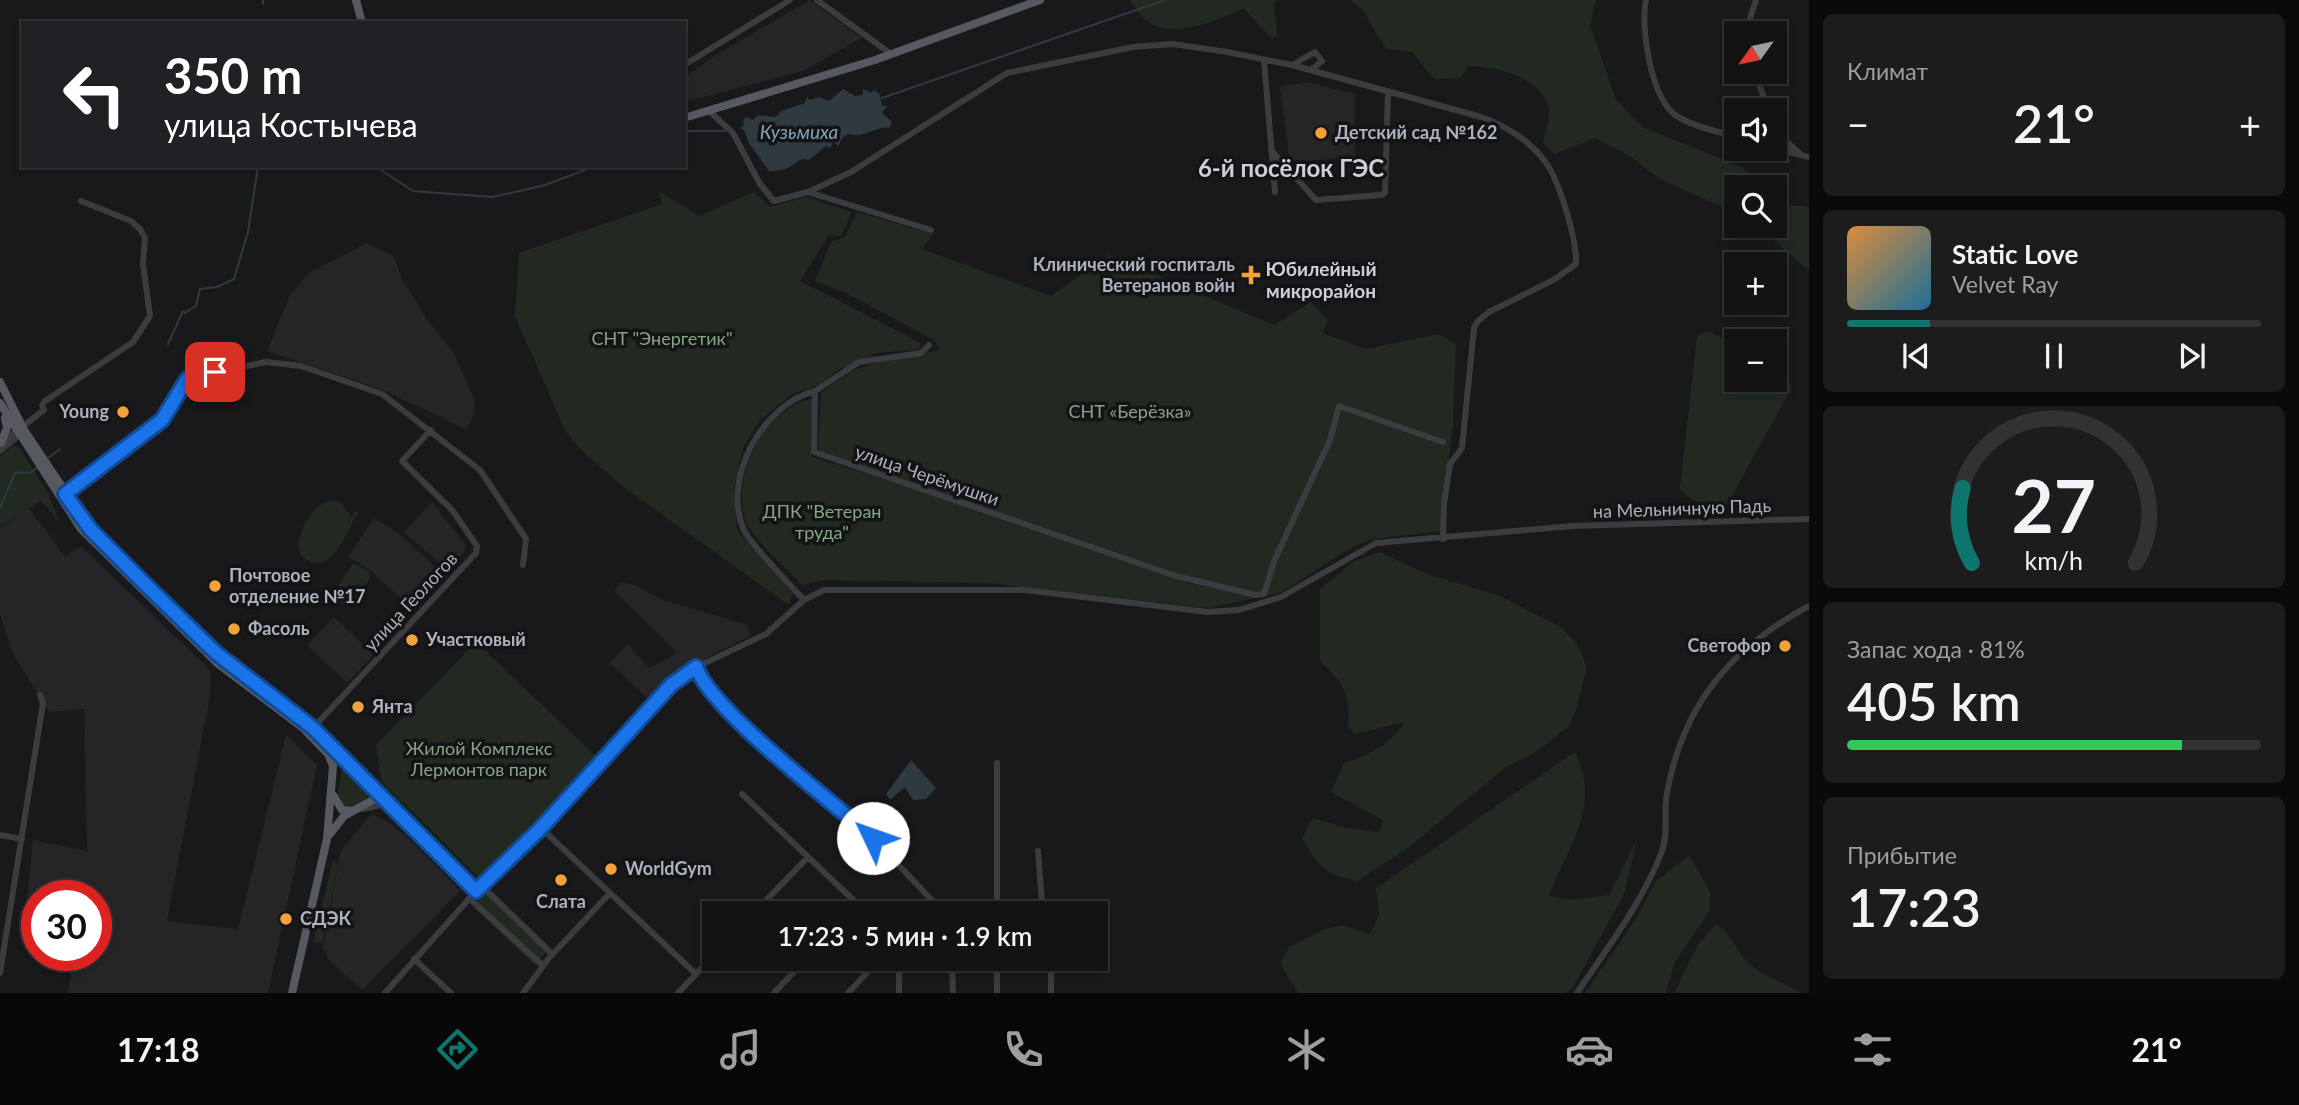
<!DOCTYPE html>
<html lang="ru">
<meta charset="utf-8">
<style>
:root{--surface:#131314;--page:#1c1c1d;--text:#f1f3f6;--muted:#9d9ea0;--line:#323234;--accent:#0f766e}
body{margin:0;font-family:Lato,sans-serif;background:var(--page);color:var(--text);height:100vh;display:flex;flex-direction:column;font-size:26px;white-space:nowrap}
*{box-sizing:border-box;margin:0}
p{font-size:23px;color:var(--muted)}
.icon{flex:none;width:38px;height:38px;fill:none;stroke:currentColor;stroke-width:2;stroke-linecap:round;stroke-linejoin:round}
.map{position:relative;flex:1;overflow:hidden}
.panel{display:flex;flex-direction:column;gap:14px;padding:14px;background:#0a0a0b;width:490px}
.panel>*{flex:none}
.top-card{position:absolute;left:21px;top:21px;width:665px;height:147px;border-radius:0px;box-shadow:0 4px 10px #0003,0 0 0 2px var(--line);background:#202124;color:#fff;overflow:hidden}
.needle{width:46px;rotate:237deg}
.fabs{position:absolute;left:1724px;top:21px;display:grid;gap:14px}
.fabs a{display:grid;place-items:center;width:63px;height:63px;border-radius:0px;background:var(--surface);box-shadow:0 4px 10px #0003,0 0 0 2px var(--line);font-size:35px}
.speed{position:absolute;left:21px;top:880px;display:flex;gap:14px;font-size:35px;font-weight:700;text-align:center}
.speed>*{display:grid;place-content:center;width:91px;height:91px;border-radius:50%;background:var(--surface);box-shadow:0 4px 10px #0003,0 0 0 2px var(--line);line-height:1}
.speed .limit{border:10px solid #d22;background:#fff;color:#111}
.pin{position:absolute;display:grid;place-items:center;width:60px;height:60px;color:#fff;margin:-30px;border-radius:14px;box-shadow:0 4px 10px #0006}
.me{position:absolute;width:77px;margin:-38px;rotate:312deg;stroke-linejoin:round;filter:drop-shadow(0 0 5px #0008)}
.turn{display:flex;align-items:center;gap:24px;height:147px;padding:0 28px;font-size:32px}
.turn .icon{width:91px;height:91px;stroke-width:2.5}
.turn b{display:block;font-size:49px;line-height:60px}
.big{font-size:52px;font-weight:600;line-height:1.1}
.panel .tile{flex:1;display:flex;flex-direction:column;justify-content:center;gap:10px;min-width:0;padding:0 24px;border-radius:10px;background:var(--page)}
.panel .dial{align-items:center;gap:0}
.dial svg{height:182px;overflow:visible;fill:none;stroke:var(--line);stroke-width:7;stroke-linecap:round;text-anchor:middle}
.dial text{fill:var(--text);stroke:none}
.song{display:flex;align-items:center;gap:21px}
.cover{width:84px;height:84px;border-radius:10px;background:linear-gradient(135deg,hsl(30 70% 55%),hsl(200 70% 35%))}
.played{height:7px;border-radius:4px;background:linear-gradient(90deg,var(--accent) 20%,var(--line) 20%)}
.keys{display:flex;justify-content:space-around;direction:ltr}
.heat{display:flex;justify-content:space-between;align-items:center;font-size:38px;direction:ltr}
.charge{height:10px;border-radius:5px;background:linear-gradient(90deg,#34c759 81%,var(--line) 0)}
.trip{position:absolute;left:702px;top:901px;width:406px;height:70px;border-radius:0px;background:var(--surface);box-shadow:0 4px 10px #0003,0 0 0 2px var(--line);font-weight:600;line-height:70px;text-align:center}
.tabs{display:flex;height:112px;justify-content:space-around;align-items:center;background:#080808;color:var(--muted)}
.tabs .icon{width:49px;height:49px}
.tabs .active{color:var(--accent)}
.tabs b{font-size:32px;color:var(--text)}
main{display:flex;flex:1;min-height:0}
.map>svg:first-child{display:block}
.built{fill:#252528}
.green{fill:#212921}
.water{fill:#2f3a40}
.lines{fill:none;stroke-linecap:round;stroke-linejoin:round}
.stream{stroke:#2f3a40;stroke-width:2}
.minor{stroke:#3a3c40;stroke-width:6}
.major{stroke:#56595f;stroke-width:8}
.route-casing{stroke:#114b97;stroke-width:18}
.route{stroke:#1a73e8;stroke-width:12}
.poi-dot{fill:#f2a23a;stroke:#141416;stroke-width:2.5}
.labels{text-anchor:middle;stroke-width:7;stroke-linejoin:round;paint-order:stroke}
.poi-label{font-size:18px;font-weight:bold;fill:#abb2bb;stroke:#141416;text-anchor:start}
.park-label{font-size:18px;fill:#84a683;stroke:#141416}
.street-label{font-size:18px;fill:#abb2bb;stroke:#141416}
.water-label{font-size:19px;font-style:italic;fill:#83a3b5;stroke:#141416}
.neighbourhood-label{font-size:19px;font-weight:bold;fill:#ccd0d7;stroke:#141416}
.district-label{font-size:24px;font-weight:bold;fill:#ccd0d7;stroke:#141416}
</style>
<main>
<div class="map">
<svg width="1809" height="993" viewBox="0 0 1809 993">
<rect width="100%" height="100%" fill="#19191b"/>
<path class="built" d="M 810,0 L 862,38 L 803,71 L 684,102 L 684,78 L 716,55 Z
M 1306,82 L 1355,94 L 1355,156 L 1290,163 L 1280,87 Z
M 366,243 L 394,256 L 401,277 L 428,321 L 453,352 L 474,398 L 475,410 L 467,430 L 383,390 L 267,351 L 290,295 L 309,273 Z
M 432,502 L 466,545 L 464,553 L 447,570 L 404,532 Z
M 29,508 L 65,556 L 81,546 L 211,671 L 210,696 L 167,921 L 238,929 L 286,735 L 317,765 L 268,993 L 68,993 L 73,956 L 96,956 L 96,896 L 37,896 L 37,916 L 26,912 L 33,840 L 87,851 L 84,709 L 49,712 L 12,652 L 0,614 L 0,528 Z
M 374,518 L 397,532 L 443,574 L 410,607 L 370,570 L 348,557 Z
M 621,582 L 635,585 L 660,599 L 748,625 L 750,636 L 691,666 L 684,664 L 651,701 L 609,663 L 628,644 L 649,668 L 668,659 L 676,651 L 614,591 Z
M 334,617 L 374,655 L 347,683 L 307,645 Z
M 371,814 L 387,821 L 405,835 L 460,891 L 362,990 L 329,960 L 323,948 L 341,850 Z"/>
<path class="green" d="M 1130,0 L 1277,0 L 1274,3 L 1277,35 L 1272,39 L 1244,9 C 1203,24 1156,50 1130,0 Z
M 1350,0 L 1596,0 L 1590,26 L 1616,99 L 1642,127 L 1742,167 L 1763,187 L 1736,187 L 1736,213 L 1660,179 L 1631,157 L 1595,138 L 1554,154 L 1543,143 C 1546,130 1553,111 1546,100 C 1531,74 1495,67 1469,66 L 1460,78 L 1434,79 L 1412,52 L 1386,49 L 1362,9 Z
M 659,191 L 699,216 L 754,192 L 770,207 L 806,197 L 852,212 L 841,236 L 829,235 L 800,281 L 921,343 L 919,349 L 876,353 L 840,369 L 818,385 L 792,394 L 761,419 L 744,445 L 734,489 L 737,530 L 792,593 L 789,605 L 622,486 L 578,447 L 565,430 L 515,316 L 519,253 L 662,204 Z
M 1775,200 L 1781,204 L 1809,207 L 1809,271 L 1757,226 L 1774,226 Z
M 857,212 L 933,234 L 922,249 L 1051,296 L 1108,255 L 1274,325 L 1311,302 L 1328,321 L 1322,333 L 1366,349 L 1438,334 L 1456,344 L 1453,425 L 1440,531 L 1369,540 L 1346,551 L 1280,593 L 1208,608 L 988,583 L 825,580 L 802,585 C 788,570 755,541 747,524 C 728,475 764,409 813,398 L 812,457 L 932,494 L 1188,583 L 1262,597 L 1256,592 L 1191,578 L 818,451 L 821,392 L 852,371 L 881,361 L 940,350 L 934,340 L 846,293 L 815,281 L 831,242 L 845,237 Z
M 1709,331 L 1736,346 L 1736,380 L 1774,380 L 1775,370 L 1787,378 L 1792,387 L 1725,509 C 1709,505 1689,503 1680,488 L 1697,336 Z
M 13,445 L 20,448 L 49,495 L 60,523 L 41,501 L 0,527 L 0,457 Z
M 330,500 L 342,503 L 351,517 L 355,511 L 358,513 C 346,533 329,582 301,555 C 292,537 312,505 330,500 Z
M 1380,552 L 1429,575 L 1498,595 L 1561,627 L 1577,644 L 1587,667 L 1576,711 L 1569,726 L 1536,752 L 1506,767 L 1409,847 L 1357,881 C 1324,874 1318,866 1302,838 L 1313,818 L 1347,828 L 1379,832 L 1383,820 L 1331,792 L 1344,763 C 1370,755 1389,745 1405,722 L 1355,734 L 1348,727 C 1351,693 1344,684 1320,661 L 1320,589 L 1354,561 Z
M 353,563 L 369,571 L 370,578 L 351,605 L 346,607 L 335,600 L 333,594 Z
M 476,642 L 598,758 L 479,878 L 381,781 L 376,745 Z
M 1575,752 C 1602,806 1568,846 1549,896 L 1571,900 L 1609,895 L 1637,839 L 1625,892 L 1573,987 L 1566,993 L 1298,993 L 1280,963 L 1289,947 L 1323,930 L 1342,925 L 1370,934 L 1379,915 L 1376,888 Z
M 342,769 L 368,796 L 358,807 L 344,808 L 337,798 Z
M 1689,855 L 1710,891 L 1710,910 L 1675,962 L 1666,993 L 1585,993 L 1638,916 L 1655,882 Z
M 333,860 L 338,864 L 323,942 L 313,943 Z
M 489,890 L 550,947 L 535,965 L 473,907 Z
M 1716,924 C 1731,933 1733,945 1744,958 C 1760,977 1781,980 1801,993 L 1674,993 L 1697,946 Z"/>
<path class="water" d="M 843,89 L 855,96 L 863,95 L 863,89 L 871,93 L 874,90 L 880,95 L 882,106 L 887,106 L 882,113 L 892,122 L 890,128 C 876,125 865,139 848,134 L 841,139 L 839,146 L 833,142 L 830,148 L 826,146 L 809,160 L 802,159 C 790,166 788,171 769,171 L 749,143 L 744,130 L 739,128 L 744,126 L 743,120 L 746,117 L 753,120 L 758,115 L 776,117 L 781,111 L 805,103 L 807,97 L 810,100 L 819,97 L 829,101 Z
M 911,760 L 936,788 L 926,799 L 913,800 L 905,787 L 890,800 L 886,794 Z"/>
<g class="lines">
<path class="stream" d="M 263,0 L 263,4
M 882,98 L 1165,0
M 684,131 L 725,131
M 375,166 L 413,191 L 492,197 L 542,186 L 596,166
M 168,344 L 183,311 L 185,313 L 196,306 L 200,289 L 217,287 L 234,279 L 248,232 L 258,166
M 47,459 L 60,449
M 0,508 L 15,473 L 32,472 L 38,467"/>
<path class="minor" d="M 817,0 L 891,54
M 1646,0 C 1640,28 1651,95 1674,114 C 1690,126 1717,131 1736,137
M 1745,33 L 1756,0
M 1264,60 L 1275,192
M 684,65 L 790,0
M 1292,65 L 1315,52 L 1322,61 L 1311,70
M 1754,72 L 1769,110
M 710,112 L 733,133 L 760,184 L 774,201 L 808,192 L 851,172 L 1007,73 L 1133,47 L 1173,44 L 1227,52 L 1292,65 L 1481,117 C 1504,125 1529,140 1544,160 C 1559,179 1577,239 1576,264 L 1555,279 L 1489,312 L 1478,321 L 1474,328 L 1462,448 L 1450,464 L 1444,504 L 1443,539
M 1774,119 L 1784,139 L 1800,154
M 1774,148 L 1809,157
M 1271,150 L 1316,200 L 1381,195 L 1385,193 L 1388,91
M 808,192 L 931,230
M 815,391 L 859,362 L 921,353 L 929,345
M 1,443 L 44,410 L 42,405 L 45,401 L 133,342 L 150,316 L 143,264 L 145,238 L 140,229 L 131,221 L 81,201
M 0,451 L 23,432
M 65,494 L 162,420 L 189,378 L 266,362 L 301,366 L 382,394 L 480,470 L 526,539 L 523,565
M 804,600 C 791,586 750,544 744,530 C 721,478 763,404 815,391 L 814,452 L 1176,576 L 1256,595 L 1264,594 L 1275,559 L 1330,440 L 1339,406 L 1443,442
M 696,667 L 709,688 L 737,717 L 873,838 L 945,914
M 313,728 L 476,553 L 477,546 L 453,511 L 402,461 L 431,430
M 373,790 L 476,891
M 742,794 L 868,914
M 363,809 L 380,805 L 389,807
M 541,828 L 696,974
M 0,835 L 22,839
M 1038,851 L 1042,902 L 1047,914
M 482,886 L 552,954
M 469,898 L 543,966
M 753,914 L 808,857
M 850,914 L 859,905
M 997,914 L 997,763
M 414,959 L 451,993
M 899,959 L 899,993
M 952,959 L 953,993
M 997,959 L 997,993
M 1051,959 L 1051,993
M 0,973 L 43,703 L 40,695
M 385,993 L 476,891 L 541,828 L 682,674 L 766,634 L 804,600 L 824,590 L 1025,590 L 1208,612 L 1239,610 L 1281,597 L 1376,543 L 1572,526 L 1809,519
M 523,993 L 549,958 L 610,893
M 678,993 L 714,955
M 774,993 L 806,959
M 848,993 L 880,959
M 1577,993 C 1607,948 1643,902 1662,851 C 1669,832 1663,813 1667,793 C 1683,704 1731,648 1809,606"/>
<path class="major" d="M 356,0 L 362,23
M 684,118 L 875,60 L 1040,0
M 0,382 L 24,430 L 91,530 L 216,653 L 313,728 L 373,790 L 373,800 L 344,816 L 330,834
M 0,403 L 81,529 L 217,663 L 303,728 L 328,754 L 333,766 L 327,839 L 292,993
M 1,443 L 7,428 L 5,418
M 333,795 L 342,810 L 353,811"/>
</g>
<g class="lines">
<defs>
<path id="route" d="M 215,372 L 188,378 L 162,420 L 65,494 L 91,530 L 148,587 L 216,653 L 313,728 L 476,891 L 541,828 L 671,685 L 696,667 C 712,711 833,802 873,838"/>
</defs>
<use href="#route" class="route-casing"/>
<use href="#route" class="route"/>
</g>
<g class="poi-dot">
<circle cx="1321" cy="133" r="7"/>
<path d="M1247.5 264.5h7v7h7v7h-7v7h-7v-7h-7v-7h7z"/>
<circle cx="123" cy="412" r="7"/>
<circle cx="215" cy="586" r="7"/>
<circle cx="234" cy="629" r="7"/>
<circle cx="412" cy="640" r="7"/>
<circle cx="1785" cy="646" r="7"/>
<circle cx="358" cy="707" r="7"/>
<circle cx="611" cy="869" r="7"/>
<circle cx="561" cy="880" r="7"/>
<circle cx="286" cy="919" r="7"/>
</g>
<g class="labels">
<g class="poi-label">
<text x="1335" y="139">Детский сад №162</text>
<text x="1235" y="271" text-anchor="end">Клинический госпиталь<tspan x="1235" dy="21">Ветеранов войн</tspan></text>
<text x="109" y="418" text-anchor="end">Young</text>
<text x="229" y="582">Почтовое<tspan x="229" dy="21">отделение №17</tspan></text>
<text x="248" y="635">Фасоль</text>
<text x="426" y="646">Участковый</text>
<text x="1771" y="652" text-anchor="end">Светофор</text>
<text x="372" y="713">Янта</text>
<text x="625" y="875">WorldGym</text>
<text x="561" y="908" text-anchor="middle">Слата</text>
<text x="300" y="925">СДЭК</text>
</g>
<g class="park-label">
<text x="662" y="345">СНТ "Энергетик"</text>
<text x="1130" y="418">СНТ «Берёзка»</text>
<text x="822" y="518">ДПК "Ветеран<tspan x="822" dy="21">труда"</tspan></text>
<text x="479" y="755">Жилой Комплекс<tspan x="479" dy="21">Лермонтов парк</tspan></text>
</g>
<g class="street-label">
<text transform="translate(927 476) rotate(19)" y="6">улица Черёмушки</text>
<text transform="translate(1682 509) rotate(-2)" y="6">на Мельничную Падь</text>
<text transform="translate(411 602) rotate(-47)" y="6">улица Геологов</text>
</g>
<g class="water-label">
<text x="799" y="139">Кузьмиха</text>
</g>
<g class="neighbourhood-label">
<text x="1321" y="276">Юбилейный<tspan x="1321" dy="22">микрорайон</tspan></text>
</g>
<g class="district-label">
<text x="1291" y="177">6-й посёлок ГЭС</text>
</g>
</g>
</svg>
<div class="fabs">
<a><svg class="needle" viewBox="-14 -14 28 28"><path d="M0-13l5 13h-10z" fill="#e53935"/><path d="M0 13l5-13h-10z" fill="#9d9ea0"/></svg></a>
<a><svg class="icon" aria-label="sound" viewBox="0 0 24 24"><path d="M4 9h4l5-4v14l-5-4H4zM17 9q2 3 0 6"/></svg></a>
<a><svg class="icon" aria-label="search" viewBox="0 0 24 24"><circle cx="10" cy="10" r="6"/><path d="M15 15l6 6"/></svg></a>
<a>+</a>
<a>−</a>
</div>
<div class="speed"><div class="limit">30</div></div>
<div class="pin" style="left:215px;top:372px;background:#d93025"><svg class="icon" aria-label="arrive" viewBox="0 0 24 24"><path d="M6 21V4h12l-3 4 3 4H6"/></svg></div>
<svg class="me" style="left:873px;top:838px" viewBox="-20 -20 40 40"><circle r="19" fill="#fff"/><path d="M0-13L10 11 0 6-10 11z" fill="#1a73e8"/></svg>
<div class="trip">17:23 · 5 мин · 1.9 km</div>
<div class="top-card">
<div class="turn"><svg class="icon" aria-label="left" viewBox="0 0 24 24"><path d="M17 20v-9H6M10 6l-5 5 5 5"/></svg><div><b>350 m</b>улица Костычева</div></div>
</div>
</div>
<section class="panel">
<div class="tile"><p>Климат</p>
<div class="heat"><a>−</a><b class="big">21°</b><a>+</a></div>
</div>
<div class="tile">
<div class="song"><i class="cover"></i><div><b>Static Love</b><p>Velvet Ray</p></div></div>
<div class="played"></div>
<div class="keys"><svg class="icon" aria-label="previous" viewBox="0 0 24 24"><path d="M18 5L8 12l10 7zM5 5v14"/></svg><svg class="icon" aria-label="pause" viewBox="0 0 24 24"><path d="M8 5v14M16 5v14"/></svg><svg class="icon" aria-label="next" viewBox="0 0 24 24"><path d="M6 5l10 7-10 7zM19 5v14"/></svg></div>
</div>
<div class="tile dial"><svg viewBox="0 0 100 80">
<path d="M14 69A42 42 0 1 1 86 69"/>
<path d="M14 69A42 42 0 0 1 10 36" stroke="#0f766e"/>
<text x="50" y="56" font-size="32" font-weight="700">27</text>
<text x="50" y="72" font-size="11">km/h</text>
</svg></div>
<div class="tile"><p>Запас хода · 81%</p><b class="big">405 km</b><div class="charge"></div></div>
<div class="tile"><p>Прибытие</p><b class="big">17:23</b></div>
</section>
</main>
<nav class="tabs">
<b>17:18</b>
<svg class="icon active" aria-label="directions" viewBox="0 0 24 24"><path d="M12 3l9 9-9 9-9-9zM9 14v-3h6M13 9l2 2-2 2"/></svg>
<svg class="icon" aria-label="music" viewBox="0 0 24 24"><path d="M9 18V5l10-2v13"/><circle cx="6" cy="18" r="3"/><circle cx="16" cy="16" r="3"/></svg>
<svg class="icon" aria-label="phone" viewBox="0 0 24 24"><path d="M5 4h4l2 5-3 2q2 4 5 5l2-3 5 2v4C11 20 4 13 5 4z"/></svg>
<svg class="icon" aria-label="climate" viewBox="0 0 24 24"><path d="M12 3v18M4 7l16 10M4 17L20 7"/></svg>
<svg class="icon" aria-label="car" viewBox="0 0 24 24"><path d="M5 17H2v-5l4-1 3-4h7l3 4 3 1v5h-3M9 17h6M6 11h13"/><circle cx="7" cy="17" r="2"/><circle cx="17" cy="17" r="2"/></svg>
<svg class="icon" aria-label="filters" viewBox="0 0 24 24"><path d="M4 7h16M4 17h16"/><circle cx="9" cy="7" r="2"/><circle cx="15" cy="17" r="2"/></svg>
<b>21°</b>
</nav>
